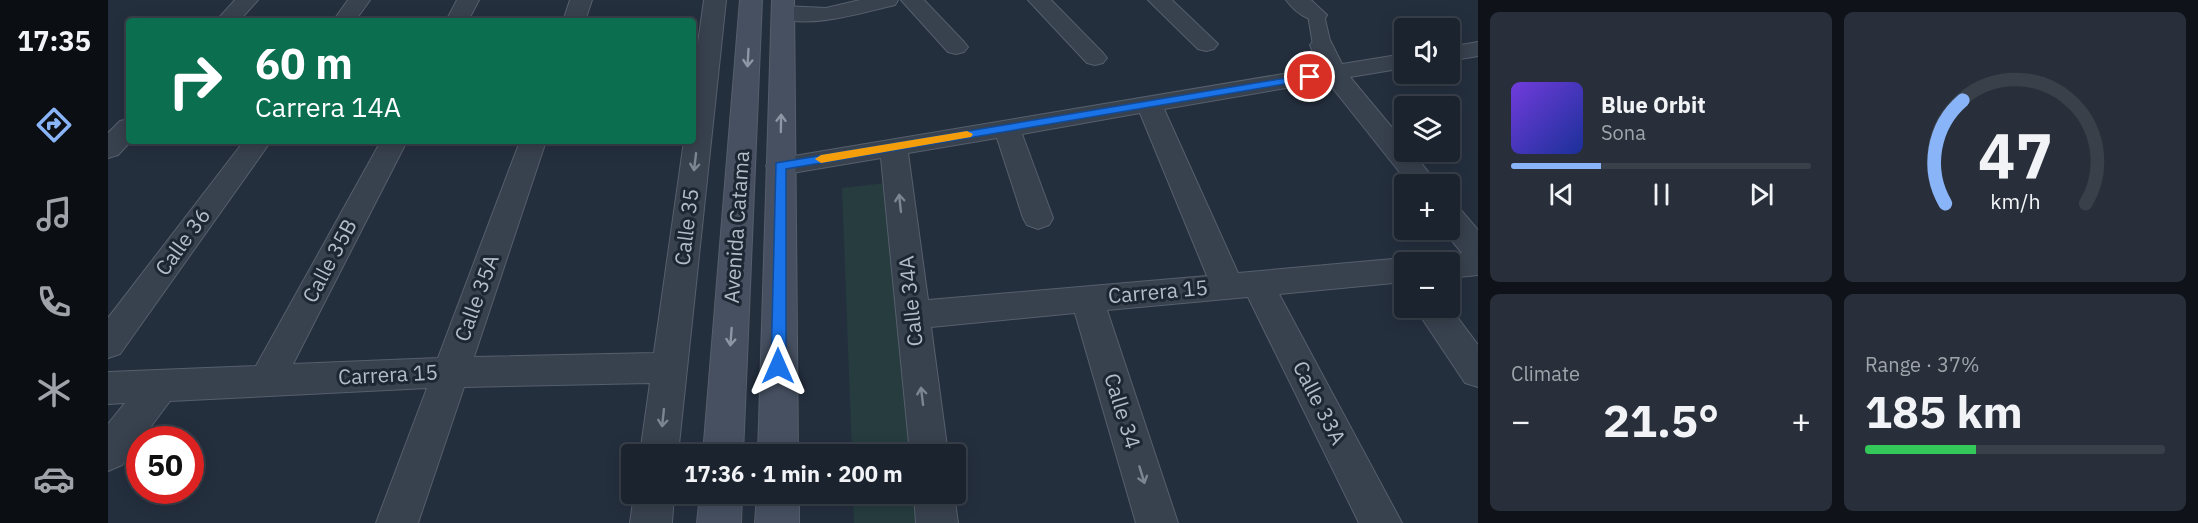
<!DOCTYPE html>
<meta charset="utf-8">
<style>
:root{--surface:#1b232e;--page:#282f3a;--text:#f1f3f6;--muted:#a0a4aa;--line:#39404a;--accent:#8ab4f8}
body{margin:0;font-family:"IBM Plex Sans",sans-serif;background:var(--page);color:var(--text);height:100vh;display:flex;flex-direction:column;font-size:22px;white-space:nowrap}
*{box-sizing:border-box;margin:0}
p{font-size:20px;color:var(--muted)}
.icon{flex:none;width:33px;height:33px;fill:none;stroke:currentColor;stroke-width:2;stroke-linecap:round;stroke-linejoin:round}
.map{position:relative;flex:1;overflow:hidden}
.side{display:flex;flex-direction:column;gap:12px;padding:12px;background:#0f1319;width:720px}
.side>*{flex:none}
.hud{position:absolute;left:18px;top:18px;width:570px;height:126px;border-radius:6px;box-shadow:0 3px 15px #0003,0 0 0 2px var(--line);background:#0b6e4f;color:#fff;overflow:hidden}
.tools{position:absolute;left:1286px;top:18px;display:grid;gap:12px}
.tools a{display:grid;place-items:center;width:66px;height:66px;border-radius:6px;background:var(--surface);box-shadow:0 3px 15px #0003,0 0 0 2px var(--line);font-size:30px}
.speed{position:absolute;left:18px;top:426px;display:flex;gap:12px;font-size:30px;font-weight:700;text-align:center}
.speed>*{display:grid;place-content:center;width:78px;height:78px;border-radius:50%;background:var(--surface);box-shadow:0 3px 15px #0003,0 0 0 2px var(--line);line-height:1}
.speed .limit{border:9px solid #d22;background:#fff;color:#111}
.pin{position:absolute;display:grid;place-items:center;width:51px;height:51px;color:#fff;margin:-26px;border:3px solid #fff;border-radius:50%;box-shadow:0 2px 6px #0007}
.me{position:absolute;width:66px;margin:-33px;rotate:0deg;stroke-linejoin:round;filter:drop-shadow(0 0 4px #0008)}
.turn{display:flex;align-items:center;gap:21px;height:126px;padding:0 30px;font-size:27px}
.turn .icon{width:78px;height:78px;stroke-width:2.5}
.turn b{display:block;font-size:42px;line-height:51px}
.big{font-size:45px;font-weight:800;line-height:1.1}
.side .tile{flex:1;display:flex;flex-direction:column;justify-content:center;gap:9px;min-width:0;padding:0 21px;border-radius:9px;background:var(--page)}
.side .dial{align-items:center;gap:0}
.dial svg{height:156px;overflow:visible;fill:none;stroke:var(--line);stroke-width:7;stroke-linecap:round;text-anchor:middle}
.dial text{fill:var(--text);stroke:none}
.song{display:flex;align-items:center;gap:18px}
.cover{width:72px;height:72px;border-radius:9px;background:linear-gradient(135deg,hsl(260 70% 55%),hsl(230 70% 35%))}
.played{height:6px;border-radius:3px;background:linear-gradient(90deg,var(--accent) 30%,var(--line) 30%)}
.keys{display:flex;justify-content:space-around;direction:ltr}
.heat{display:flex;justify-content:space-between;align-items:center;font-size:33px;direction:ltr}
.charge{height:9px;border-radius:4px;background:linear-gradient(90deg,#34c759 37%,var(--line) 0)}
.side .tiles{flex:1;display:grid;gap:12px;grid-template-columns:repeat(2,1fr)}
.trip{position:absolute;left:513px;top:444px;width:345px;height:60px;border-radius:6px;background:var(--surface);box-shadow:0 3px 15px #0003,0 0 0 2px var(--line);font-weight:800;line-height:60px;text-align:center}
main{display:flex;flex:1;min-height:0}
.tab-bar{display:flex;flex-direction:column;width:108px;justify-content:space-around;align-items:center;background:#0b0e12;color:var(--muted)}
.tab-bar .icon{width:42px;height:42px}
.tab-bar .on{color:var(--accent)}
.tab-bar b{font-size:27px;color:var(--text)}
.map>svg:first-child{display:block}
.green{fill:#263c3f}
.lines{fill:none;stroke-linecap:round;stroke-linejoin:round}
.pedestrian-casing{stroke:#565f6c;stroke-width:2}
.minor-casing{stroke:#565f6c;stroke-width:2}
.secondary-casing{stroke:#565f6c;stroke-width:2}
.pedestrian{fill:#38414e;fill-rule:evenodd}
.minor{fill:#38414e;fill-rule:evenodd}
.secondary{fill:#465061;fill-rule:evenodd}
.oneway{stroke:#8e96a5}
.oneway2{stroke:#7c8592}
.route{fill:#1a73e8;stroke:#114b97;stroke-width:1.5}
.slow{fill:#f59e0b}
.labels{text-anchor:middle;stroke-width:6;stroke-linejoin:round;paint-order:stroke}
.street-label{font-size:21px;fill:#b4bcc9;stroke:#1d2633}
</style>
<main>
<nav class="tab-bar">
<b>17:35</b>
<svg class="icon on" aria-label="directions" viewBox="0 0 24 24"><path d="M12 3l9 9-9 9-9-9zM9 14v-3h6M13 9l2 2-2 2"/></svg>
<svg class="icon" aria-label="music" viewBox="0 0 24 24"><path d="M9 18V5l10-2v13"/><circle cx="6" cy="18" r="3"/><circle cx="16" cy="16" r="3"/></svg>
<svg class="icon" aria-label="phone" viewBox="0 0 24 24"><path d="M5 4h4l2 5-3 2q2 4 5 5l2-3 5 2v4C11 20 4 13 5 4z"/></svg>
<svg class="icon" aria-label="climate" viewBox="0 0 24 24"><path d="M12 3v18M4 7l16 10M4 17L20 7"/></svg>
<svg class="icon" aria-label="car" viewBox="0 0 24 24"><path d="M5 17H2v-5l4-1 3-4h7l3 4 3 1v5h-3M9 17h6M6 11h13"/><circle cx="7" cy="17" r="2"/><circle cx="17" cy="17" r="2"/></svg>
</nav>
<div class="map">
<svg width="1370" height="523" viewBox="0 0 1370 523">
<rect width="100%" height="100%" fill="#242f3e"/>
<path class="green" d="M 778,183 L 807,454 L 744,454 L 734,188 Z
M 745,494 L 811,494 L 814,523 L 746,523 Z"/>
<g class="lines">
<defs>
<path id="pedestrian" d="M 1208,10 L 1214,11 L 1216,15 L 1223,45 L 1220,49 L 1208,49 L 1205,45 L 1200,15 L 1202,11 Z"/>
<path id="minor" d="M 127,0 L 150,0 L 131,21 L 108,21 Z
M 240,0 L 262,0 L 247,21 L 225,21 Z
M 349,0 L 371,0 L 360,21 L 338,21 Z
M 462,0 L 484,0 L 477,21 L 455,21 Z
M 596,0 L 618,0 L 570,454 L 532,454 L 542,383 L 356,387 L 310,523 L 268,523 L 319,388 L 62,401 L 14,465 L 0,471 L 0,424 L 17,403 L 0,404 L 0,372 L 148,366 L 273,141 L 299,141 L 185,364 L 330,358 L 412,141 L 438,141 L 366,357 L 546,353 L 576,141 L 585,141 L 585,79 Z
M 752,0 L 790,0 L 787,5 C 747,14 708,28 667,18 L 664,13 L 667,8 L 675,6 L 718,8 Z
M 793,0 L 816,0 L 856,42 L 860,47 L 856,52 L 848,54 L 840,52 Z
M 920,0 L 943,0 L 995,53 L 999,58 L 995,63 L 987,65 L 979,63 Z
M 1040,0 L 1064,0 L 1110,44 L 1106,49 L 1098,51 L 1090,49 Z
M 1178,0 L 1203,0 L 1219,15 L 1216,20 C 1201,23 1187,12 1178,0 Z
M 1214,38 L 1222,40 L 1234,64 L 1296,54 L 1296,68 L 1242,77 L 1296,142 L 1296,152 L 1304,152 L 1330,184 L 1301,184 L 1219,81 L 1056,109 L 1130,273 L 1296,258 L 1307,262 L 1296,262 L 1296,282 L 1171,294 L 1294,523 L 1251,523 L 1140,297 L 999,310 L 1070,523 L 1028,523 L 967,313 L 823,327 L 840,454 L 802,454 L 773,158 L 672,175 L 662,172 L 658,166 L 662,160 L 1211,68 L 1202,45 L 1206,40 ZM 1032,113 L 1099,276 L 820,300 L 800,153 L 889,138 L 915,218 L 919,225 L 930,229 L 941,225 L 945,218 L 914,134 Z
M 1370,42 L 1370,56 L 1341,61 L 1341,47 Z
M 21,119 L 23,141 L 10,155 L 0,158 L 0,133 L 12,121 Z
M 136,141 L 163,141 L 12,354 L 0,358 L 0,318 Z
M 1341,206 L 1352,209 L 1370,230 L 1370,275 L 1341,278 L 1341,262 L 1327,262 L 1330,258 L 1354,253 L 1335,230 L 1341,230 Z
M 1341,306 L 1370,345 L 1370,387 L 1357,383 L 1307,308 Z
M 526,494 L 566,494 L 564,523 L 522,523 Z
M 806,494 L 846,494 L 850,523 L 808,523 Z"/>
<path id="secondary" d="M 632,0 L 654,0 L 635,454 L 595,454 Z
M 664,0 L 686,0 L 690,454 L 650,454 Z
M 592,494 L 634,494 L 633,523 L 589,523 Z
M 649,494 L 691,494 L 691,523 L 647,523 Z"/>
</defs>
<use href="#pedestrian" class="pedestrian-casing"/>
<use href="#minor" class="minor-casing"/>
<use href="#secondary" class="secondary-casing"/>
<use href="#pedestrian" class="pedestrian"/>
<use href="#minor" class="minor"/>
<use href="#secondary" class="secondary"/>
</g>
<defs><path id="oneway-shaft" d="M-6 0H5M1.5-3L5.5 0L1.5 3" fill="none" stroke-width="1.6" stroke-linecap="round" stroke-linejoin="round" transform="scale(1.5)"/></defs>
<g class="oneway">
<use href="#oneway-shaft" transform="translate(640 58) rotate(93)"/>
<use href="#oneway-shaft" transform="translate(673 123) rotate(-89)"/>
<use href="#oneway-shaft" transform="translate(623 337) rotate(94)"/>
</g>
<g class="oneway2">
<use href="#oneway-shaft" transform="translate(587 162) rotate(97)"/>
<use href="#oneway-shaft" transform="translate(792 203) rotate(-96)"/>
<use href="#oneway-shaft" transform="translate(814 396) rotate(-97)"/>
<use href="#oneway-shaft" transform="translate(555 418) rotate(96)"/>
<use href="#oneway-shaft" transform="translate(1034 475) rotate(73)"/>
</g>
<path class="route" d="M 1202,74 L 1206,75 L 1206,79 L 678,169 L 678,366 L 676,370 L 670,372 L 665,370 L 663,366 L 668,163 Z"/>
<path class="slow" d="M 859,131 L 865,134 L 863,137 L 713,163 L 707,159 L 713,155 Z"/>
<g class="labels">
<g class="street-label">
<text transform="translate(579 227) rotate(-83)" y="7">Calle 35</text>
<text transform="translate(629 227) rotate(-86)" y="7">Avenida Catama</text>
<text transform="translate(75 242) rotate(-54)" y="7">Calle 36</text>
<text transform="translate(222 261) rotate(-62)" y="7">Calle 35B</text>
<text transform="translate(1050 292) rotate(-5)" y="7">Carrera 15</text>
<text transform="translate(369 298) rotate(-70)" y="7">Calle 35A</text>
<text transform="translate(803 301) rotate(-96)" y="7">Calle 34A</text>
<text transform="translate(280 375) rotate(-3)" y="7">Carrera 15</text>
<text transform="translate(1211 403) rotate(63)" y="7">Calle 33A</text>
<text transform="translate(1014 411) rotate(73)" y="7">Calle 34</text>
</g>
</g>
</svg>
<div class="tools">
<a><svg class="icon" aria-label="sound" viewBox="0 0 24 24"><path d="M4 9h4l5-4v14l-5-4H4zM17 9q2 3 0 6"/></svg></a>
<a><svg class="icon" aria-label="layers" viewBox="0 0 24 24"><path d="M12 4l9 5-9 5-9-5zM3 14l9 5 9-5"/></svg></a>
<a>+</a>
<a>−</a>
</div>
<div class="speed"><div class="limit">50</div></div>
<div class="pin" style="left:1202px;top:77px;background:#d93025"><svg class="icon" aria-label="arrive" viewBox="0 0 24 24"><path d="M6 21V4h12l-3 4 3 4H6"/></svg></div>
<svg class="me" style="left:670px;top:366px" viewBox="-20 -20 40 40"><path d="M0-17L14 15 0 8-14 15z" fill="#1a73e8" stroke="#fff" stroke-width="4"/></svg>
<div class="trip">17:36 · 1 min · 200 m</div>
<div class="hud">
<div class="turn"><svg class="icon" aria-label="right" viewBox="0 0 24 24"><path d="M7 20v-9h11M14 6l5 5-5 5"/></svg><div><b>60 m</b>Carrera 14A</div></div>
</div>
</div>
<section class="side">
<div class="tiles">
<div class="tile">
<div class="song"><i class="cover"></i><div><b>Blue Orbit</b><p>Sona</p></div></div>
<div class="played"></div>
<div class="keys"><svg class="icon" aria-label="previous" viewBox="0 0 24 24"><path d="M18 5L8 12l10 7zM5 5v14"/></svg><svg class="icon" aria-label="pause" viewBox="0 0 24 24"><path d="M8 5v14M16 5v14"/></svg><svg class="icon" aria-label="next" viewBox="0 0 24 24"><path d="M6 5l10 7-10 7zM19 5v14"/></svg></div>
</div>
<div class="tile dial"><svg viewBox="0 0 100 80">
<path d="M14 69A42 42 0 1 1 86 69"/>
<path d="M14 69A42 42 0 0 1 23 16" stroke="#8ab4f8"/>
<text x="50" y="56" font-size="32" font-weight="700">47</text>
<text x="50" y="72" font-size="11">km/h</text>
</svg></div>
<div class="tile"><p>Climate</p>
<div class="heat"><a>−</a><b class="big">21.5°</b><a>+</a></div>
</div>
<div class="tile"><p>Range · 37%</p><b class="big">185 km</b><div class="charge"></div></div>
</div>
</section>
</main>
